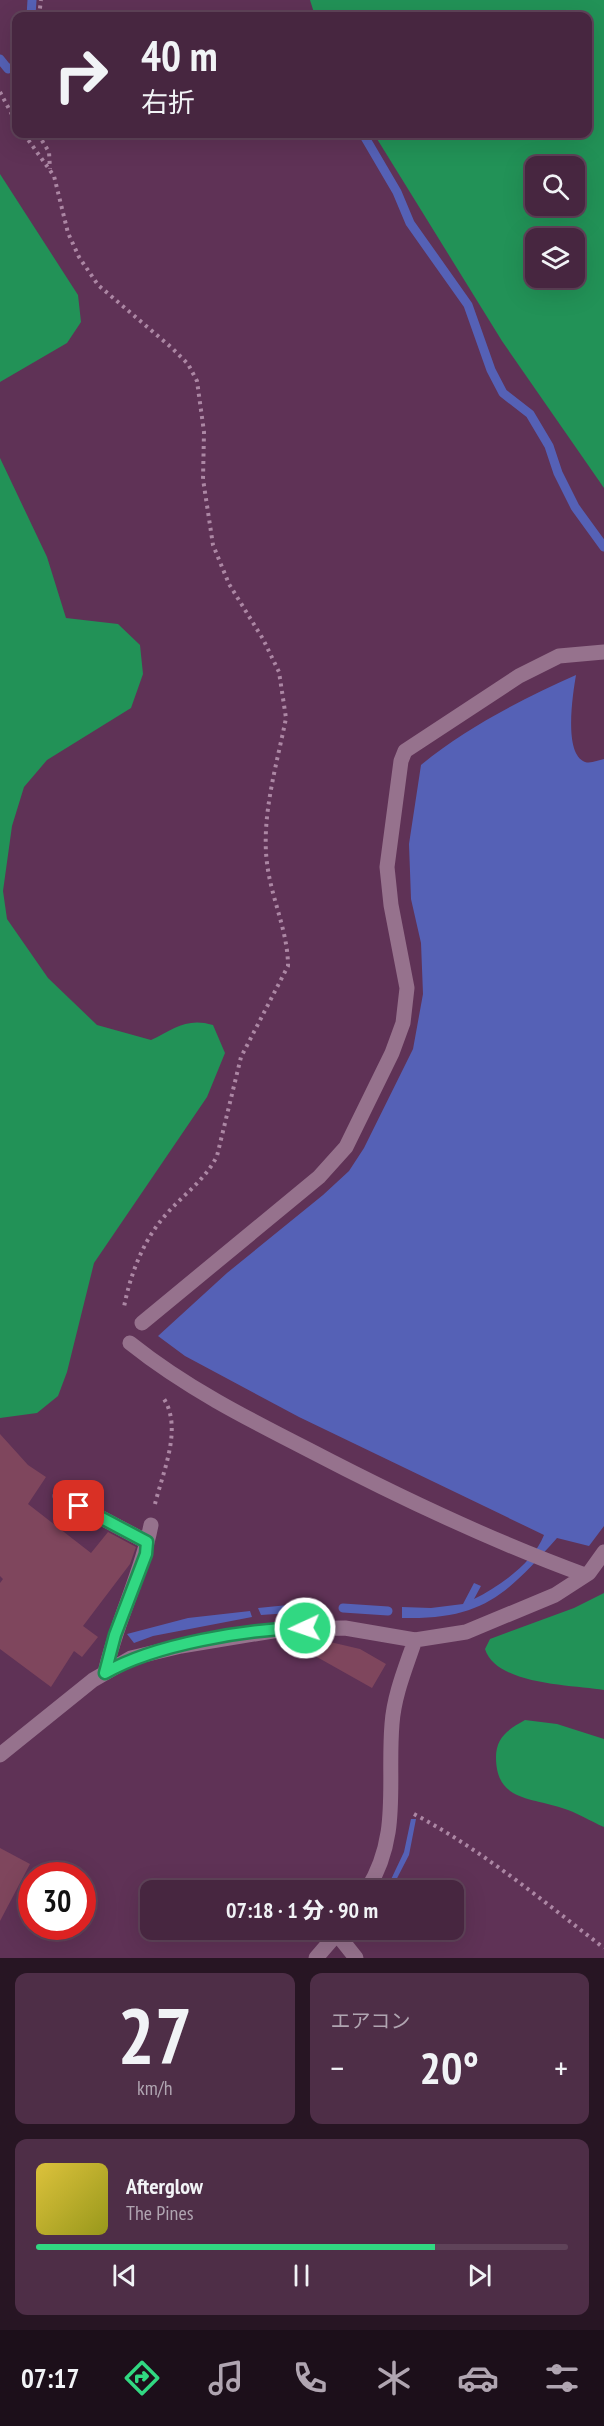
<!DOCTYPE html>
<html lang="ja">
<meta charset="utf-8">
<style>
:root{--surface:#472640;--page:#4e2e47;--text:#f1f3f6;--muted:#b0a5b1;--line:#5f4359;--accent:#31d882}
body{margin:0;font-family:"PT Sans Narrow","Noto Sans JP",sans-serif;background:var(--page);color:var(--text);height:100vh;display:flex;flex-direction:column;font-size:22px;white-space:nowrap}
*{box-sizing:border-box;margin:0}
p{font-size:20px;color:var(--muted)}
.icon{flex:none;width:33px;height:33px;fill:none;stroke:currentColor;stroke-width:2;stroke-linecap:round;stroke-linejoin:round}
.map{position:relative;height:1958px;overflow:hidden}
.side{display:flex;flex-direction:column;gap:15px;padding:15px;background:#271523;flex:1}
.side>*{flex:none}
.guide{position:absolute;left:12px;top:12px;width:580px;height:126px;border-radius:12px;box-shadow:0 6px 24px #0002,0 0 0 2px var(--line);background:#472640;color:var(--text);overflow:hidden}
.tools{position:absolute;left:525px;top:156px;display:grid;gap:12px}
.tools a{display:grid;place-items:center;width:60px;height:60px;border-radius:12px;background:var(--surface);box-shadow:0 6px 24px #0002,0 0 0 2px var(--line);font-size:30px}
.speed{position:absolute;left:18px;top:1862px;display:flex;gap:12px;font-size:30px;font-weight:700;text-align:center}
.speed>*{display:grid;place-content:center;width:78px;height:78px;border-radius:50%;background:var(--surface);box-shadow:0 6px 24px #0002,0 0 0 2px var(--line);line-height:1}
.speed .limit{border:9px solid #d22;background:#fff;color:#111}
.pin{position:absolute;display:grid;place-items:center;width:51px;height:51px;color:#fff;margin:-26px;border-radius:12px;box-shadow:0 3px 9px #0006}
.me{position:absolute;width:66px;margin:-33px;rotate:267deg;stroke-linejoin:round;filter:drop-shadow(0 0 4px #0008)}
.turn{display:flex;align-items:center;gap:21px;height:126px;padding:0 30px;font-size:27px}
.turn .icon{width:78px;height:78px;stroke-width:2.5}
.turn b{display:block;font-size:42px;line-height:51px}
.big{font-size:45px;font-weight:800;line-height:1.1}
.side .card{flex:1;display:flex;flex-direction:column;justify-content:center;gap:9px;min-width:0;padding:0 21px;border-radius:12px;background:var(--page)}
.side .dial{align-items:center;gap:0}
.dial b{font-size:78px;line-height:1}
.song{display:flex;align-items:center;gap:18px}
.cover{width:72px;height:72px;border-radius:9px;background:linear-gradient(135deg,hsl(50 70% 55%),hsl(60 70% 35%))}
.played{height:6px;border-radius:3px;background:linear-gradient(90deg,var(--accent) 75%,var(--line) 75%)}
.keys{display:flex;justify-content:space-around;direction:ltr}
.heat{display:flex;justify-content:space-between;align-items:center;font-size:33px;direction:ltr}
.side .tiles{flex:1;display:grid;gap:15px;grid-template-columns:1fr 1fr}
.card:last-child{grid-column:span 2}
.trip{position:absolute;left:140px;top:1880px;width:324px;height:60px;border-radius:12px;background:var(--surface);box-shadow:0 6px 24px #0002,0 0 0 2px var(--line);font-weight:800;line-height:60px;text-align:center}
.tab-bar{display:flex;height:96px;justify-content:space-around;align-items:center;background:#1c0f1a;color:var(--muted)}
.tab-bar .icon{width:42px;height:42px}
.tab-bar .active{color:var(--accent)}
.tab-bar b{font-size:27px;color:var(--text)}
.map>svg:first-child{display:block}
.forest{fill:#229257;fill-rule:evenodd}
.water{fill:#5561b6}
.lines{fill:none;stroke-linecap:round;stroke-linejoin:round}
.stream{stroke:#5561b6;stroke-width:9}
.building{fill:#7f465d}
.path{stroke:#ac87a4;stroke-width:4;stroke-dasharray:3 4.5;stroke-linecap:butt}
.minor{stroke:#96728d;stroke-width:15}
.route-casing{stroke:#208c54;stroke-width:15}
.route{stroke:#31d882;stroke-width:10}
</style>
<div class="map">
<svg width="604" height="1958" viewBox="0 0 604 1958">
<rect width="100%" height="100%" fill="#5f3256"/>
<path class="forest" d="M 310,0 L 604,0 L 604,488 L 502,341 L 374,134 L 588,134 L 588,16 L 315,16 ZM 536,166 L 574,166 L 574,206 L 536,206 ZM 574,238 L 574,278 L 536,278 L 536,238 Z
M 0,174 L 78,295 L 81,322 L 67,343 L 0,382 Z
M 0,458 L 47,557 L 66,618 L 118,624 L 140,645 L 143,674 L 131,708 L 47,760 L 24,787 L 12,826 L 3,891 L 7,919 L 48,978 L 97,1025 L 151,1040 C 174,1029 187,1017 213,1025 L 225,1053 L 207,1097 L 94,1263 L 67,1372 L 58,1396 L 37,1413 L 0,1418 Z
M 604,1593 L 604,1690 C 572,1685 496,1685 485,1649 L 490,1639 L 574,1608 Z
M 525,1720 L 557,1724 L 604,1739 L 604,1827 C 590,1821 576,1812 562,1808 C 530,1797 496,1801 496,1757 C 496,1737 509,1729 525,1720 Z"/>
<path class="water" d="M 576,675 C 573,693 563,754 585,762 C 591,764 598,760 604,759 L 604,1526 L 589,1546 L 557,1538 C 506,1595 483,1620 402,1618 L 402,1607 L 431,1608 L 463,1604 L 474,1583 L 481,1586 L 474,1599 C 500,1586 533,1563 544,1535 L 299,1417 L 185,1356 L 158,1336 L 227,1273 L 323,1195 L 349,1171 L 364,1148 L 413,1049 L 423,994 L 421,943 L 411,899 L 409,844 L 421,765 C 464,729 524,698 576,675 Z
M 308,1603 L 320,1604 L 319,1611 L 261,1615 L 258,1608 Z
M 250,1611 L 252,1617 L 153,1636 L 134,1643 L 127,1634 L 188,1618 Z
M 411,1819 L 416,1819 L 409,1855 L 391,1890 L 386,1890 L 404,1852 Z"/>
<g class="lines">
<path class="stream" d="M 31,16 L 32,0
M 0,59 L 8,69 L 16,66
M 363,134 L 397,192 L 410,223 L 468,305 L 491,370 L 503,393 L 530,414 L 549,446 L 558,473 L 575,507 L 604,547
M 343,1608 L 388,1611"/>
</g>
<path class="building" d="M 0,1434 L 28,1465 L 46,1477 L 28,1504 L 91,1553 L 108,1532 L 136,1547 L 130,1564 L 83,1626 L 98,1637 L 82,1657 L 74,1651 L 51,1687 L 0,1649 L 0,1583 L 3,1579 L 0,1576 Z
M 313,1638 L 360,1649 L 386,1664 L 372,1688 L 285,1639 Z
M 0,1848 L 30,1864 L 0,1921 Z"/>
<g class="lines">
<path class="path" d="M 39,16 L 41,0
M 0,92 L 16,122
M 24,134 L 54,176 L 68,233 L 79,257 L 98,285 L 172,348 L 188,364 L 197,381 L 204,432 L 203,479 L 213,545 L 229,584 L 263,639 L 279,672 L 286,718 C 277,764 261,816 267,863 C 271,898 288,931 288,966 L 241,1057 L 217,1156 C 204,1182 181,1196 163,1218 C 142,1243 130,1276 124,1307
M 38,134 L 49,152 L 50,169
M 155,1504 C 163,1471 184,1426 162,1396
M 414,1814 C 482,1850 543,1901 604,1948"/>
<path class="minor" d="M 142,1323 L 319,1177 L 346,1147 L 392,1053 L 403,1023 L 407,988 L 391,905 L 387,867 L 401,761 L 405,751 L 519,676 L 559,656 L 604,652
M 130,1343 C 185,1387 246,1418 309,1450 C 399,1497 489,1540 585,1575
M 60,1496 L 147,1542
M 105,1673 C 116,1622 141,1576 151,1525
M 0,1755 L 93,1680 L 131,1658 L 181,1646 L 285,1629 L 345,1628 L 415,1640 L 466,1632 L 555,1595 L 589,1573 L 604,1552
M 367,1890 C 401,1835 387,1784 392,1724 C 394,1695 406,1667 415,1640
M 337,1934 L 356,1958
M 316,1958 L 341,1929"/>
</g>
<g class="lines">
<defs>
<path id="route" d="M 79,1506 L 147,1542 L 146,1554 L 115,1635 L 105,1673 C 155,1644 247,1629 305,1628"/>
</defs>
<use href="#route" class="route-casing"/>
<use href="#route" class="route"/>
</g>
</svg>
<div class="tools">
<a><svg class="icon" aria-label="search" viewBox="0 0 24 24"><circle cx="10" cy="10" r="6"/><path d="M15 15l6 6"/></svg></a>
<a><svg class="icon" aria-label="layers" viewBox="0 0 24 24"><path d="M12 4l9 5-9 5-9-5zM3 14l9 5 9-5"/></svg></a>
</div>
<div class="speed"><div class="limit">30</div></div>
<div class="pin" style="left:79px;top:1506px;background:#d93025"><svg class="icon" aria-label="arrive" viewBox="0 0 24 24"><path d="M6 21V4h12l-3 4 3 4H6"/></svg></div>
<svg class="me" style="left:305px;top:1628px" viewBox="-20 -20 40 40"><circle r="17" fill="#31d882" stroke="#fff" stroke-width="3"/><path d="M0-11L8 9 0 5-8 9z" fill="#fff"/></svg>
<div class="trip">07:18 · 1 分 · 90 m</div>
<div class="guide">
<div class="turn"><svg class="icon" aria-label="right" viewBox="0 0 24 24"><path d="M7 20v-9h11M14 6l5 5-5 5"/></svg><div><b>40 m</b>右折</div></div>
</div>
</div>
<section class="side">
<div class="tiles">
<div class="card dial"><b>27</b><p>km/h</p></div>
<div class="card"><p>エアコン</p>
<div class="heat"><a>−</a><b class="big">20°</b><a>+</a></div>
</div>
<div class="card">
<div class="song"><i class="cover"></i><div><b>Afterglow</b><p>The Pines</p></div></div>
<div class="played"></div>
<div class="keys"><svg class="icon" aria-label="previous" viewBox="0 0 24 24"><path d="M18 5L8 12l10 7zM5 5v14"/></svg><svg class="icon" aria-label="pause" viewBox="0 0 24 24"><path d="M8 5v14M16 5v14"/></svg><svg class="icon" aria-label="next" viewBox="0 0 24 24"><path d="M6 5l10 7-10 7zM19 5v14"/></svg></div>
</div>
</div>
</section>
<nav class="tab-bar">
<b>07:17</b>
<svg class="icon active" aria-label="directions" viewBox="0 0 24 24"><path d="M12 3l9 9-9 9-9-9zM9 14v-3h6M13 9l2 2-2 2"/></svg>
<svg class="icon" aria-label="music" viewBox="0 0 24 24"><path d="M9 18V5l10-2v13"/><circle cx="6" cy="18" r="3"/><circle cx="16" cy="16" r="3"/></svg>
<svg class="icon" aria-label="phone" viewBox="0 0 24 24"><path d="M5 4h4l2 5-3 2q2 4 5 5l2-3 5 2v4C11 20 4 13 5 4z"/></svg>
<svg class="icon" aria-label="climate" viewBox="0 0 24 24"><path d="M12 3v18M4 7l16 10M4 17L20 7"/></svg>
<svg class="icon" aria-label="car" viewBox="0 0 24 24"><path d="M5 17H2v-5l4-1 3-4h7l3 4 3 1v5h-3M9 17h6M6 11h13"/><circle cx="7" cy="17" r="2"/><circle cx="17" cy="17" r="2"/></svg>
<svg class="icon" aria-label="filters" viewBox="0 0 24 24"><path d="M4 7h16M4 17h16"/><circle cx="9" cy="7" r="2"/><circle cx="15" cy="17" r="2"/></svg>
</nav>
